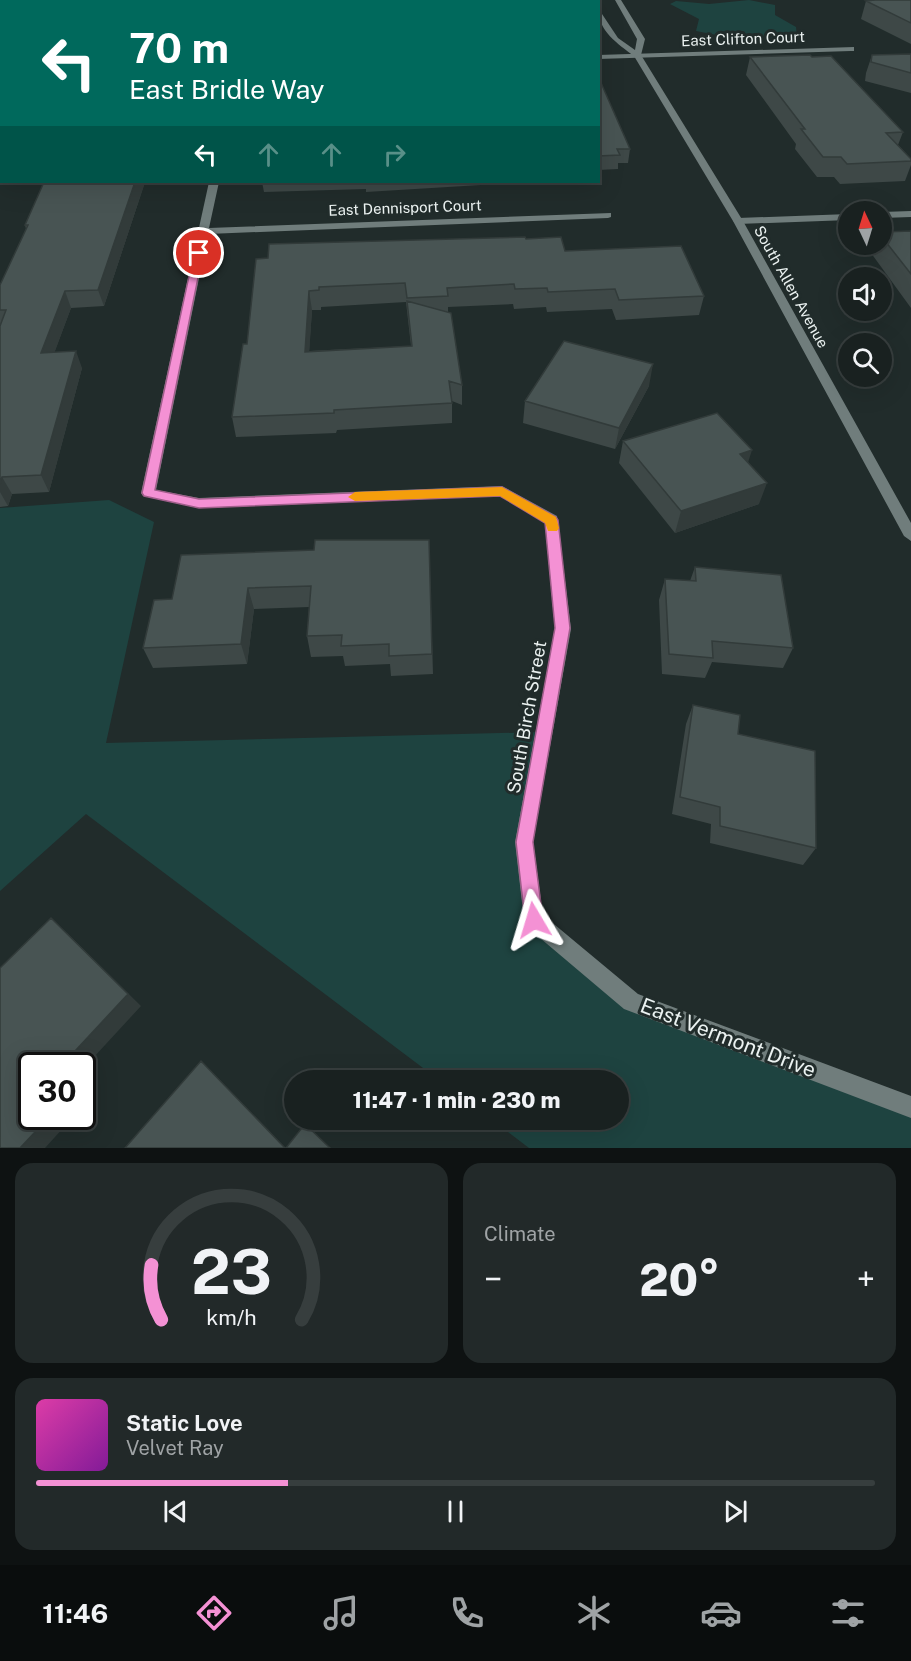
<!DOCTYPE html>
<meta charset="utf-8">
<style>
:root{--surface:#192120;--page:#222929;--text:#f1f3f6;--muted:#9fa3a5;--line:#373e3e;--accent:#f491d4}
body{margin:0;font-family:"Public Sans",sans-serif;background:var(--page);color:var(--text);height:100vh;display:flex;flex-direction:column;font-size:22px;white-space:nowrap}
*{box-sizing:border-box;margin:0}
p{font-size:20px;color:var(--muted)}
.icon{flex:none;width:33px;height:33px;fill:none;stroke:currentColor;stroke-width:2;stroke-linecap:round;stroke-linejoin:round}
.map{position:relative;height:1148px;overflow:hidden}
.sheet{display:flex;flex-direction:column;gap:15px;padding:15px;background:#0e1212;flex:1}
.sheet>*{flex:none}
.top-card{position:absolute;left:0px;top:0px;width:600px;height:183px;box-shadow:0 6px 24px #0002,0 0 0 2px var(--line);background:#00695c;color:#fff;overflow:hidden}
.needle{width:39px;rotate:356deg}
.tools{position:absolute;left:838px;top:201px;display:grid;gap:12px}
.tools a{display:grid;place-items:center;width:54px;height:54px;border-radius:50%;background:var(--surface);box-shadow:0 6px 24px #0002,0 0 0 2px var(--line);font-size:30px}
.speed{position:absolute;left:18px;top:1052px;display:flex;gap:12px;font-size:30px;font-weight:700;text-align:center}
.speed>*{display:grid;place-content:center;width:78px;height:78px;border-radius:50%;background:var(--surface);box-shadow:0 6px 24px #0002,0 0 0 2px var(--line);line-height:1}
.speed .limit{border:3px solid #111;border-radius:9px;background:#fff;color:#111}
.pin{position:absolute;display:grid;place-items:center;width:51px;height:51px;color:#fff;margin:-26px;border:3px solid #fff;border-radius:50%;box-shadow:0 2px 6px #0007}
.me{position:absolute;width:66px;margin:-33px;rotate:353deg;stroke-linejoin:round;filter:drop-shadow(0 0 4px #0008)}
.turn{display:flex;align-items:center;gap:21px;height:126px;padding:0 30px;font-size:27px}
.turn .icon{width:78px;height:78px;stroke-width:2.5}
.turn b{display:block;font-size:42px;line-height:51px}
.lanes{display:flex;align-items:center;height:57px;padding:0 30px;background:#0003;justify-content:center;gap:30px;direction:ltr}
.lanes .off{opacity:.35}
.big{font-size:45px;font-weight:800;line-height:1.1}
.sheet .widget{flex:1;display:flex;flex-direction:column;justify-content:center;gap:9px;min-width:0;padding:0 21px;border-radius:18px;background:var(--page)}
.sheet .dial{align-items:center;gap:0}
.dial svg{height:156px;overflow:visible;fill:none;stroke:var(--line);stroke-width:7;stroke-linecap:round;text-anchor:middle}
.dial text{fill:var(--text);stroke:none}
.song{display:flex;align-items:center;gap:18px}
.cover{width:72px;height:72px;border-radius:9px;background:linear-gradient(135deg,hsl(320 70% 55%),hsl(290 70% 35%))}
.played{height:6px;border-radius:3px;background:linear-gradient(90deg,var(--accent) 30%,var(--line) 30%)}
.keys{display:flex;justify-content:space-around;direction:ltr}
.heat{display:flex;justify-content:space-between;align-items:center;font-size:33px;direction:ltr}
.sheet .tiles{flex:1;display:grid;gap:15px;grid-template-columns:1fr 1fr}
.widget:last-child{grid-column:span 2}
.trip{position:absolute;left:284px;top:1070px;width:345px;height:60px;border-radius:30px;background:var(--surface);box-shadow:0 6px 24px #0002,0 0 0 2px var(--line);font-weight:800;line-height:60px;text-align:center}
.tab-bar{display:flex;height:96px;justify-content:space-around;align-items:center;background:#0a0d0d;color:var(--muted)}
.tab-bar .icon{width:42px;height:42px}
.tab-bar .selected{color:var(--accent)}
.tab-bar b{font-size:27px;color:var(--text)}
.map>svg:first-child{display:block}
.green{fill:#1e4340}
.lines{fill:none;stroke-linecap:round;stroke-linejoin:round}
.minor{fill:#707d7c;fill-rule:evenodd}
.tertiary{fill:#707d7c;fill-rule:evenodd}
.secondary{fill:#707d7c;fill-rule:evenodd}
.wall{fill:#3e4847;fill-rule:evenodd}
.shaded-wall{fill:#323b3a}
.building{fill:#485453;stroke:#323b3a;stroke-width:1.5}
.route{fill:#f491d4;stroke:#9f5e8a;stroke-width:1.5}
.slow{fill:#f59e0b}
.labels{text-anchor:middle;stroke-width:6;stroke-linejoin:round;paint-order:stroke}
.far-street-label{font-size:15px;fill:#ebf2f1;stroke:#212c2b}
.street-label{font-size:18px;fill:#ebf2f1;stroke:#212c2b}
.near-street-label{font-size:21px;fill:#ebf2f1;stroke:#212c2b}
</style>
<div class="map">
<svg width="911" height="1148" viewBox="0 0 911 1148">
<rect width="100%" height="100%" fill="#212c2b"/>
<path class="green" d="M 749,0 L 775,5 L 775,15 L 796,27 L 797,38 L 742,40 L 696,31 L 699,19 L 670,4 L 676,1 L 709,4 Z
M 109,500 L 154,522 L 106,743 L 544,732 L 524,842 L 534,920 L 631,1002 L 911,1107 L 911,1148 L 529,1148 L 491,1119 L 618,1119 L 618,1080 L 439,1080 L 86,814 L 0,891 L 0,508 Z"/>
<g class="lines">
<path class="minor" d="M 854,47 L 854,51 L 851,51 L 598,59 L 598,55 Z
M 209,182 L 219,182 L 209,228 L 611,213 L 611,217 L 608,218 L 208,234 L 156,490 L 199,498 L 502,486 L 557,516 L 571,629 L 533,842 L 543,915 L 638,994 L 911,1096 L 911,1118 L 624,1009 L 527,927 L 524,920 L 515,842 L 555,629 L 545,523 L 500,496 L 199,508 L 143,496 L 141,493 Z
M 911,211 L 911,217 L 882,218 L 882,212 Z
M 849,214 L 849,220 L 738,224 L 733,221 L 738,218 Z"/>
<path class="tertiary" d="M 615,0 L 621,0 L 645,39 L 641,55 L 743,221 L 911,523 L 911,541 L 904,536 L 733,221 L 634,56 C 618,44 598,31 598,8 L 618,38 L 635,50 L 637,39 Z"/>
<path class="secondary" d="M 70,0 L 76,0 L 69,2 Z
M 205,0 L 258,0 L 202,2 Z
M 0,5 L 2,5 L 0,10 Z"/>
</g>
<path class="wall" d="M 911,0 L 911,44 L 861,19 L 866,1 Z
M 911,54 L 911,93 L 865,81 L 866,73 L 872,55 Z
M 750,57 L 903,132 L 898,145 L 911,159 L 911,165 L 905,181 L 840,184 L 834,177 L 817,177 L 795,149 L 796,144 L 746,75 Z
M 598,76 L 630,149 L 628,163 L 618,163 L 618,169 L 598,170 Z
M 145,182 L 104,306 L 71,308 L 54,353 L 82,368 L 49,492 L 12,494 L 8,506 L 0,507 L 0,285 L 26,229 L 25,225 Z
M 262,182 L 497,182 L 497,184 L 366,192 L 366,189 L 264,192 Z
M 911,231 L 911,308 L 871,253 L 874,244 L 882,244 L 882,232 Z
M 565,251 L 704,296 L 699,315 L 616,320 L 612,309 L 547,312 L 546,307 L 514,309 L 513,304 L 448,307 L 448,312 L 462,385 L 462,405 L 452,401 L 452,423 L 337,430 L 336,433 L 236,437 L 232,417 L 247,344 L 256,259 ZM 406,302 L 411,346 L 309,351 L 312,310 L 321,310 L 321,307 Z
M 649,386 L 615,449 L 523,423 L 525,401 Z
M 623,441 L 748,462 L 759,504 L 675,533 L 619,463 Z
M 429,540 L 433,674 L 391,676 L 390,664 L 345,666 L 343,656 L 311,657 L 307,636 L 309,607 L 254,609 L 247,664 L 153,668 L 143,648 L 172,599 L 314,550 Z
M 695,567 L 793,648 L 783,668 L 712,662 L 705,678 L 662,674 L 659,600 L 665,579 L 690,581 Z
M 693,705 L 738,734 L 816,848 L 803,865 L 710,843 L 711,824 L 672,814 L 686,724 Z"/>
<path class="shaded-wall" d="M 2,33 L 2,68 L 0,70 L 0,35 Z
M 135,182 L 145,182 L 104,306 L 98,290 Z
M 65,291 L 71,308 L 48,370 L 41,353 Z
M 309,291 L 312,310 L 308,372 L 305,352 Z
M 76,351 L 82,368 L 49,492 L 41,475 Z
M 653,364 L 649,386 L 615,449 L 619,428 Z
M 752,450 L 745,472 L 740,454 Z
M 2,477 L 12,494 L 8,506 L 0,492 L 0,484 Z
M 767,483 L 759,504 L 675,533 L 681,511 Z
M 248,588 L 254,609 L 247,664 L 241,644 Z
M 67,933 L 141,1006 L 82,1070 L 82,1065 L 62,1065 Z
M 50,1116 L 74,1116 L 45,1148 L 20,1148 Z"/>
<path class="building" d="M 875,0 L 911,0 L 911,23 L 866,1 Z
M 0,23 L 2,23 L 2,33 L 0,35 Z
M 911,54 L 911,73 L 871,62 L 872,55 Z
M 810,55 L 812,57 L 831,56 L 903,132 L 886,133 L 911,159 L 911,161 L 847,164 L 841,157 L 823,157 L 801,129 L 805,129 L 750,57 Z
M 598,76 L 630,149 L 617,149 L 620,155 L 598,156 Z
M 44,182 L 135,182 L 98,290 L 65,291 L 41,353 L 76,351 L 41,475 L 2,477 L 0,484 L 0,326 L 6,310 L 0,310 L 0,285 L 28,225 L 25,225 Z
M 911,231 L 911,274 L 882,237 L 882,232 Z
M 525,237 L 526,239 L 561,237 L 565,251 L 681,246 L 704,296 L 619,300 L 615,289 L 548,292 L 547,288 L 515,289 L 514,284 L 447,288 L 448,296 L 407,298 L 405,283 L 319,287 L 319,290 L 309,291 L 305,352 L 412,346 L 407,301 L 451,313 L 462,385 L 449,381 L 452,403 L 334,410 L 334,413 L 232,417 L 243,344 L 247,344 L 256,259 L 268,258 L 269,244 Z
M 564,341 L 653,364 L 619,428 L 525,401 Z
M 717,413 L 752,450 L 740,454 L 767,483 L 681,511 L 623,441 Z
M 315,540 L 429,540 L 432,654 L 389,656 L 389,644 L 341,646 L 342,635 L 307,636 L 311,586 L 248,588 L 241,644 L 143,648 L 154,600 L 172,599 L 181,555 L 314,550 Z
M 695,567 L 781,575 L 793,648 L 712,641 L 713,658 L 669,654 L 665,579 L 696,581 Z
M 693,705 L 740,715 L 738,734 L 815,751 L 816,848 L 720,826 L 720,807 L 680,797 Z
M 51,918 L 128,994 L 62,1065 L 32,1065 L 32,1116 L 50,1116 L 20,1148 L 0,1148 L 0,968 Z
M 201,1061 L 285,1148 L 125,1148 Z
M 305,1124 L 330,1148 L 286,1148 Z"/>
<path class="route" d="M 199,250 L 203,253 L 155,490 L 199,499 L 502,487 L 556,517 L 558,520 L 570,628 L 533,842 L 543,920 L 540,927 L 534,929 L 528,927 L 525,920 L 516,842 L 555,628 L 545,523 L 500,496 L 199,508 L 144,496 L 142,493 L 194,253 Z"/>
<path class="slow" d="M 502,487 L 556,517 L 559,528 L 557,531 L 548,531 L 545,523 L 500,496 L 355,501 L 348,497 L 355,492 Z"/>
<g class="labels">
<g class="far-street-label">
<text transform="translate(743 39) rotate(-2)" y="5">East Clifton Court</text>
<text transform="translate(405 208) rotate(-2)" y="5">East Dennisport Court</text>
<text transform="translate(791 287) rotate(61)" y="5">South Allen Avenue</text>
</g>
<g class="street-label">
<text transform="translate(527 717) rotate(-80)" y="6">South Birch Street</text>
</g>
<g class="near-street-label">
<text transform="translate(728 1038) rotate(21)" y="7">East Vermont Drive</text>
</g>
</g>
</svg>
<div class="tools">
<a><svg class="needle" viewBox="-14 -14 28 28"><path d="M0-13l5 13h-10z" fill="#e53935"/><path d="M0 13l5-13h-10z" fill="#9fa3a5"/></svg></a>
<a><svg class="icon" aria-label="sound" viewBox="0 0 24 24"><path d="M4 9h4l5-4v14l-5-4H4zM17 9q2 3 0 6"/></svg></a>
<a><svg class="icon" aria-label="search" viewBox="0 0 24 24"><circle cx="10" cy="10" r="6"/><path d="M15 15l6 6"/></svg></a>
</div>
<div class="speed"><div class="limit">30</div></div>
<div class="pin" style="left:199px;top:253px;background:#d93025"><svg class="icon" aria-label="arrive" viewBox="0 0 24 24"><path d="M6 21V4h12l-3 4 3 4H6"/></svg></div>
<svg class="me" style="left:534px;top:920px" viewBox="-20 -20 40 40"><path d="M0-17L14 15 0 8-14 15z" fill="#f491d4" stroke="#fff" stroke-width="4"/></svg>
<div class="trip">11:47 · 1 min · 230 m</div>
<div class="top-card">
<div class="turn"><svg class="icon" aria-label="left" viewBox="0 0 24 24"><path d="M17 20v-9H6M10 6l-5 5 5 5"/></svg><div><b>70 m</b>East Bridle Way</div></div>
<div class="lanes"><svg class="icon" aria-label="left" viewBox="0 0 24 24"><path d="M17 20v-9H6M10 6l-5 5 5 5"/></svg><svg class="icon off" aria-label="ahead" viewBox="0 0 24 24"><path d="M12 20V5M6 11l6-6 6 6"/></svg><svg class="icon off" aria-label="ahead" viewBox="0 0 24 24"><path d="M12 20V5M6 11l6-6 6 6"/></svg><svg class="icon off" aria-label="right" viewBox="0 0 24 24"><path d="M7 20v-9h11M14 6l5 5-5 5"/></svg></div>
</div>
</div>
<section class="sheet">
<div class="tiles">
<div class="widget dial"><svg viewBox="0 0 100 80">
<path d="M14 69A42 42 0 1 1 86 69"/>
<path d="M14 69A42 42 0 0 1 9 41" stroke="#f491d4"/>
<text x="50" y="56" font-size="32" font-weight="700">23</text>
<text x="50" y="72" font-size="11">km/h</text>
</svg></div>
<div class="widget"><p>Climate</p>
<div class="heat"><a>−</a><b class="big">20°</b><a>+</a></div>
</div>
<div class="widget">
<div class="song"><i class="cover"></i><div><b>Static Love</b><p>Velvet Ray</p></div></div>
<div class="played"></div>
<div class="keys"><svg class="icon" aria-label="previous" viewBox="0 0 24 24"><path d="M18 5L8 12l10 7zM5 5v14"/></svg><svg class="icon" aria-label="pause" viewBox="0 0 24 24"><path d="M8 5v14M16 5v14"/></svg><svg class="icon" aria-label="next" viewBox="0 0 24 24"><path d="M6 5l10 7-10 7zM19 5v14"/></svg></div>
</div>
</div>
</section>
<nav class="tab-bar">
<b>11:46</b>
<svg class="icon selected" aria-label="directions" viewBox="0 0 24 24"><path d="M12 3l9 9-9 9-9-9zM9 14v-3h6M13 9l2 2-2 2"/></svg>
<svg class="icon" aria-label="music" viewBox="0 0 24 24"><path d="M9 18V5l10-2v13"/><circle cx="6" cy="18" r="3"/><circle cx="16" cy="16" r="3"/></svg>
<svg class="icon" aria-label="phone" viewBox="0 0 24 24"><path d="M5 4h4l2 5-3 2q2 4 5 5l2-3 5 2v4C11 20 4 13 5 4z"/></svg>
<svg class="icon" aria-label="climate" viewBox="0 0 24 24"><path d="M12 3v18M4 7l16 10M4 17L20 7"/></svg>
<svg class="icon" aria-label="car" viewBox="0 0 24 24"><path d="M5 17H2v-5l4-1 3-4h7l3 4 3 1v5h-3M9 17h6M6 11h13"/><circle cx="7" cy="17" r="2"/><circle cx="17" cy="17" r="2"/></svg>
<svg class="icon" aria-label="filters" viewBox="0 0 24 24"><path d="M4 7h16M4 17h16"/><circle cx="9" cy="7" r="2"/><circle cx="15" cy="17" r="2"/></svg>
</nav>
